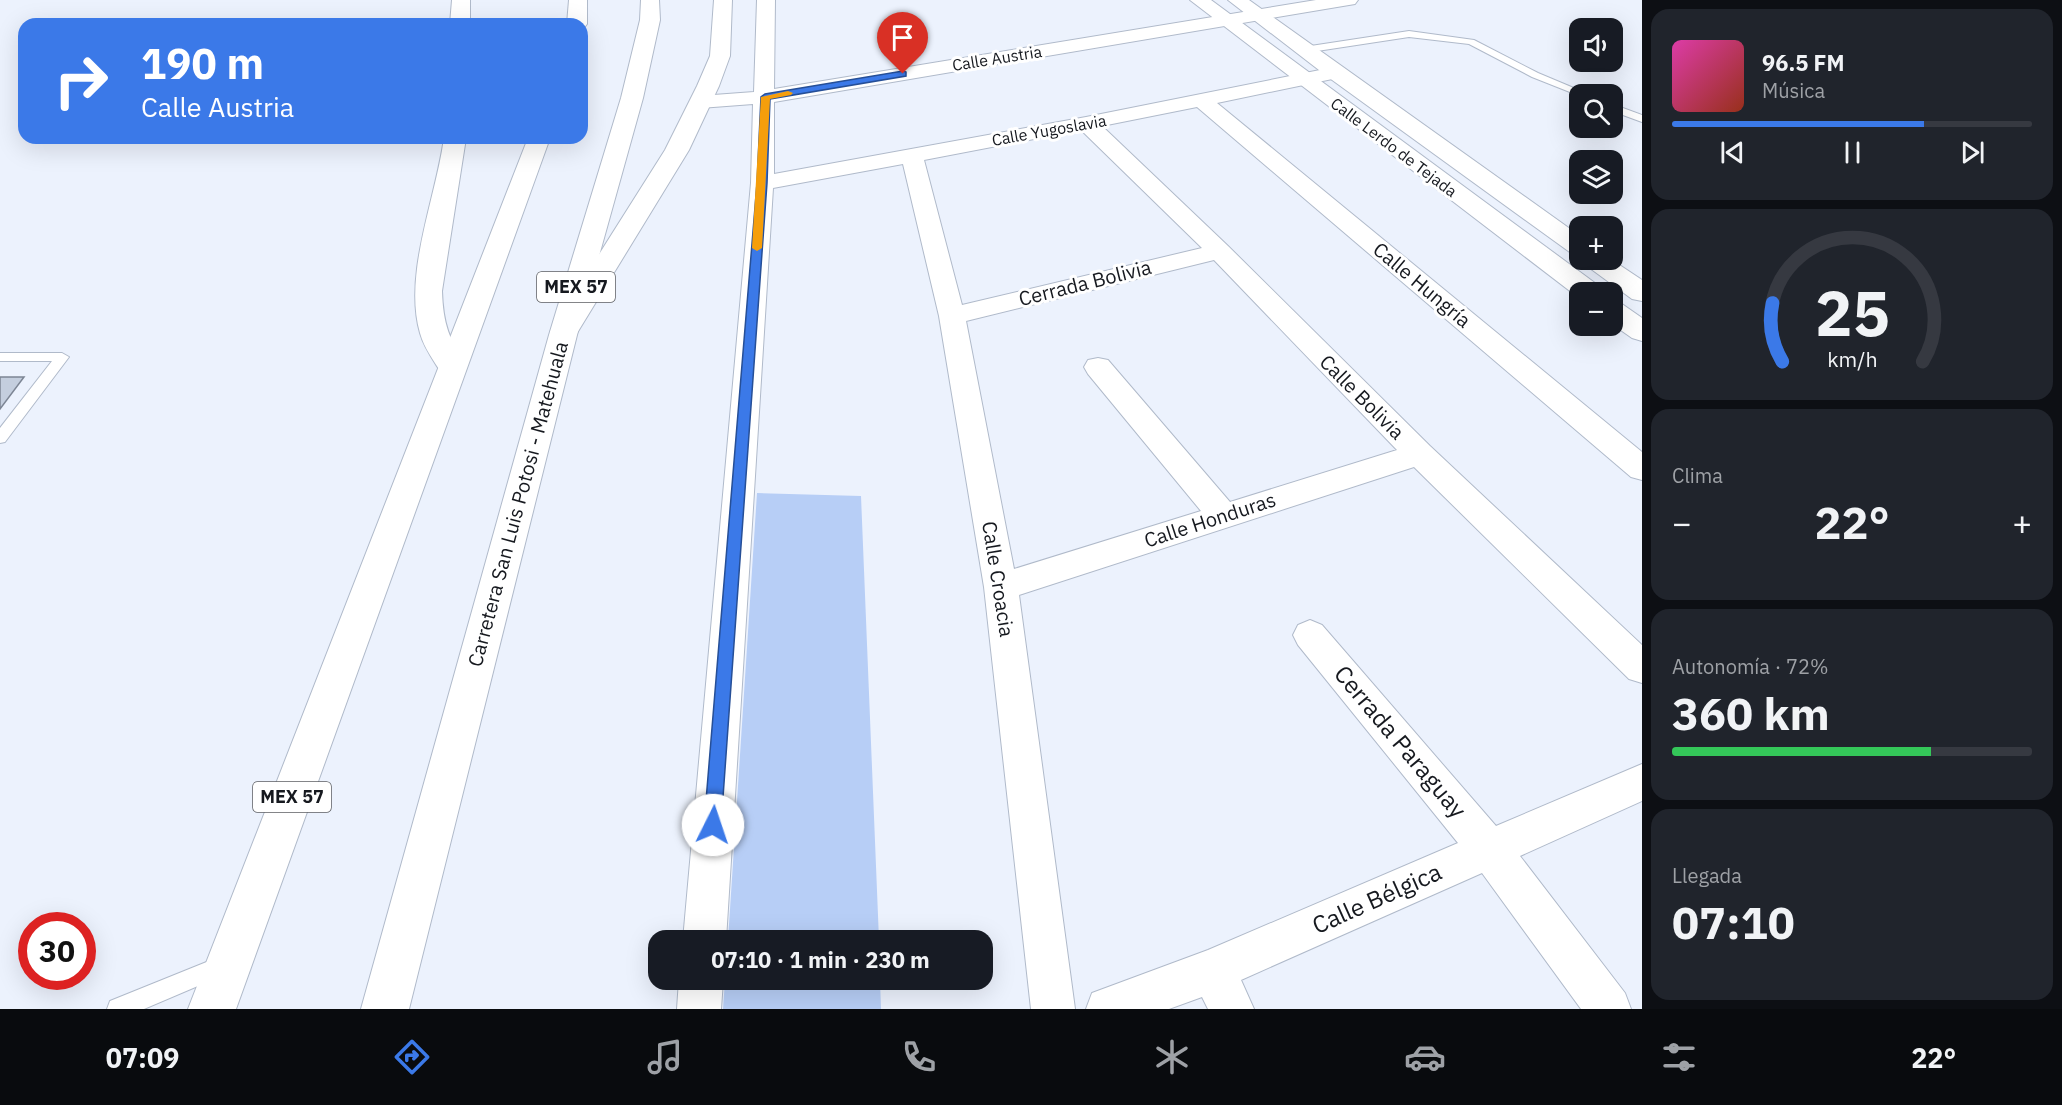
<!DOCTYPE html>
<html lang="es">
<meta charset="utf-8">
<style>
:root{--surface:#171b24;--page:#20242c;--text:#f1f3f6;--muted:#9ea1a6;--line:#363941;--accent:#3b79e8}
body{margin:0;font-family:"IBM Plex Sans",sans-serif;background:var(--page);color:var(--text);height:100vh;display:flex;flex-direction:column;font-size:22px;white-space:nowrap}
*{box-sizing:border-box;margin:0}
p{font-size:20px;color:var(--muted)}
.icon{flex:none;width:33px;height:33px;fill:none;stroke:currentColor;stroke-width:2;stroke-linecap:round;stroke-linejoin:round}
.map{position:relative;flex:1;overflow:hidden}
.side{display:flex;flex-direction:column;gap:9px;padding:9px;background:#0d0f14;width:420px}
.side>*{flex:none}
.guide{position:absolute;left:18px;top:18px;width:570px;height:126px;border-radius:18px;box-shadow:0 6px 24px #0002;background:#3b79e8;color:#fff;overflow:hidden}
.tools{position:absolute;left:1569px;top:18px;display:grid;gap:12px}
.tools a{display:grid;place-items:center;width:54px;height:54px;border-radius:12px;background:var(--surface);box-shadow:0 6px 24px #0002;font-size:30px}
.speed{position:absolute;left:18px;top:912px;display:flex;gap:12px;font-size:30px;font-weight:700;text-align:center}
.speed>*{display:grid;place-content:center;width:78px;height:78px;border-radius:50%;background:var(--surface);box-shadow:0 6px 24px #0002;line-height:1}
.speed .limit{border:9px solid #d22;background:#fff;color:#111}
.pin{position:absolute;display:grid;place-items:center;width:51px;height:51px;color:#fff;margin:-62px -26px;border-radius:50% 50% 50% 0;rotate:-45deg;box-shadow:0 0 6px #0007}
.pin .icon{rotate:45deg}
.me{position:absolute;width:66px;margin:-33px;rotate:4deg;stroke-linejoin:round;filter:drop-shadow(0 0 4px #0008)}
.turn{display:flex;align-items:center;gap:21px;height:126px;padding:0 24px;font-size:27px}
.turn .icon{width:78px;height:78px;stroke-width:2.5}
.turn b{display:block;font-size:42px;line-height:51px}
.big{font-size:45px;font-weight:700;line-height:1.1}
.side .tile{flex:1;display:flex;flex-direction:column;justify-content:center;gap:9px;min-width:0;padding:0 21px;border-radius:18px;background:var(--page)}
.side .dial{align-items:center;gap:0}
.dial svg{height:156px;overflow:visible;fill:none;stroke:var(--line);stroke-width:7;stroke-linecap:round;text-anchor:middle}
.dial text{fill:var(--text);stroke:none}
.song{display:flex;align-items:center;gap:18px}
.cover{width:72px;height:72px;border-radius:9px;background:linear-gradient(135deg,hsl(320 70% 55%),hsl(10 70% 35%))}
.played{height:6px;border-radius:3px;background:linear-gradient(90deg,var(--accent) 70%,var(--line) 70%)}
.keys{display:flex;justify-content:space-around;direction:ltr}
.heat{display:flex;justify-content:space-between;align-items:center;font-size:33px;direction:ltr}
.charge{height:9px;border-radius:4px;background:linear-gradient(90deg,#34c759 72%,var(--line) 0)}
.trip{position:absolute;left:648px;top:930px;width:345px;height:60px;border-radius:18px;background:var(--surface);box-shadow:0 6px 24px #0002;font-weight:700;line-height:60px;text-align:center}
.tabs{display:flex;height:96px;justify-content:space-around;align-items:center;background:#090b0e;color:var(--muted)}
.tabs .icon{width:42px;height:42px}
.tabs .selected{color:var(--accent)}
.tabs b{font-size:27px;color:var(--text)}
main{display:flex;flex:1;min-height:0}
.map>svg:first-child{display:block}
.green{fill:#b7cef6}
.building{fill:#c4cede;stroke:#7c8594;stroke-width:1.5}
.lines{fill:none;stroke-linecap:round;stroke-linejoin:round}
.lane-casing{stroke:#b0baca;stroke-width:2}
.street-casing{stroke:#b0baca;stroke-width:2}
.secondary-casing{stroke:#b0baca;stroke-width:2}
.highway-casing{stroke:#b0baca;stroke-width:2}
.lane{fill:#fff;fill-rule:evenodd}
.street{fill:#fff;fill-rule:evenodd}
.secondary{fill:#fff;fill-rule:evenodd}
.highway{fill:#fff;fill-rule:evenodd}
.route{fill:#3b79e8;stroke:#264f97;stroke-width:1.5}
.slow{fill:#f59e0b}
.labels{text-anchor:middle;stroke-width:6;stroke-linejoin:round;paint-order:stroke}
.far-street-label{font-size:16px;fill:#16191f;stroke:#fff}
.shield{fill:#fff;stroke:#5c5e62;stroke-width:1.5}
.shield-label{font-size:18px;font-weight:bold;fill:#16191f}
.street-label{font-size:20px;fill:#16191f;stroke:#fff}
.near-street-label{font-size:24px;fill:#16191f;stroke:#fff}
</style>
<main>
<div class="map">
<svg width="1642" height="1009" viewBox="0 0 1642 1009">
<rect width="100%" height="100%" fill="#ecf2fd"/>
<path class="green" d="M 757,493 L 861,496 L 879,940 L 728,940 Z
M 725,980 L 880,980 L 881,1009 L 723,1009 Z"/>
<path class="building" d="M 0,377 L 24,377 L 0,409 Z"/>
<g class="lines">
<defs>
<path id="lane" d="M 1409,31 L 1474,40 L 1538,73 L 1588,94 L 1580,96 L 1532,77 L 1469,44 L 1409,37 L 1304,53 L 1299,50 L 1304,47 Z
M 1612,104 L 1642,115 L 1642,122 L 1612,111 Z
M 0,353 L 62,353 L 69,357 L 5,442 L 0,443 L 0,428 L 52,361 L 0,361 Z
M 219,957 L 226,960 L 229,967 L 226,974 L 144,1009 L 107,1009 L 110,1001 Z"/>
<path id="street" d="M 757,0 L 775,0 L 774,89 L 1316,0 L 1358,0 L 1355,4 L 1349,5 L 774,102 L 774,174 L 1086,117 L 1335,67 L 1342,69 L 1345,73 L 1342,77 L 1217,103 L 1642,452 L 1642,480 L 1631,477 L 1197,107 L 1102,126 L 1228,246 L 1430,446 L 1642,645 L 1642,683 L 1629,679 L 1414,467 L 1019,595 L 1075,1009 L 1031,1009 L 984,587 L 939,316 L 903,164 L 773,188 L 726,940 L 683,940 L 751,183 L 753,104 L 700,108 L 693,106 L 690,102 L 693,98 L 700,96 L 754,92 ZM 1081,130 L 1202,248 L 962,305 L 924,160 ZM 1214,260 L 1397,450 L 1230,502 L 1108,360 L 1098,358 L 1088,360 L 1084,367 L 1088,374 L 1201,511 L 1014,569 L 966,321 Z
M 1310,620 L 1322,625 L 1496,826 L 1642,764 L 1642,801 L 1520,856 L 1625,993 L 1631,1009 L 1581,1009 L 1482,873 L 1241,980 L 1254,1009 L 1208,1009 L 1202,997 L 1169,1009 L 1086,1009 L 1092,993 L 1208,950 L 1458,843 L 1298,645 L 1293,635 L 1298,625 Z
M 679,980 L 723,980 L 721,1009 L 677,1009 Z"/>
<path id="secondary" d="M 452,0 L 470,0 L 470,24 L 450,24 Z
M 714,0 L 732,0 L 730,56 L 719,86 L 689,150 L 574,338 L 564,341 L 554,338 L 550,332 L 665,150 L 697,86 L 710,56 Z
M 1190,0 L 1211,0 L 1599,286 L 1602,292 L 1580,292 L 1579,298 Z
M 1228,0 L 1249,0 L 1580,236 L 1580,256 L 1571,253 L 1328,77 Z
M 444,138 L 466,138 L 442,291 C 443,324 449,339 467,367 L 462,374 L 452,377 L 442,374 C 434,361 424,348 420,333 C 403,274 436,198 444,138 Z
M 1583,260 L 1612,260 L 1642,280 L 1642,301 L 1632,299 L 1587,266 Z
M 1612,301 L 1622,304 L 1642,318 L 1642,341 L 1632,338 L 1612,324 Z"/>
<path id="highway" d="M 569,0 L 587,0 L 587,24 L 584,28 L 582,29 L 582,24 L 567,24 Z
M 641,0 L 659,0 L 660,20 L 643,98 L 577,335 L 409,1009 L 361,1009 L 549,335 L 621,98 L 640,20 Z
M 528,138 L 550,138 L 236,1009 L 188,1009 Z"/>
</defs>
<use href="#lane" class="lane-casing"/>
<use href="#street" class="street-casing"/>
<use href="#secondary" class="secondary-casing"/>
<use href="#highway" class="highway-casing"/>
<use href="#lane" class="lane"/>
<use href="#street" class="street"/>
<use href="#secondary" class="secondary"/>
<use href="#highway" class="highway"/>
</g>
<path class="route" d="M 903,71 L 906,72 L 906,76 L 770,99 L 767,183 L 721,825 L 719,831 L 713,834 L 707,831 L 704,825 L 757,183 L 761,97 L 765,94 Z"/>
<path class="slow" d="M 788,91 L 793,93 L 791,95 L 770,99 L 762,248 L 757,251 L 752,248 L 761,97 Z"/>
<g class="labels">
<g class="far-street-label">
<text transform="translate(997 58) rotate(-9)" y="6">Calle Austria</text>
<text transform="translate(1049 130) rotate(-10)" y="6">Calle Yugoslavia</text>
<text transform="translate(1394 147) rotate(37)" y="6">Calle Lerdo de Tejada</text>
</g>
<g class="shield">
<rect x="537" y="272" width="78" height="30" rx="4.5"/>
<rect x="253" y="782" width="78" height="30" rx="4.5"/>
</g>
<g class="shield-label">
<text x="576" y="293">MEX 57</text>
<text x="292" y="803">MEX 57</text>
</g>
<g class="street-label">
<text transform="translate(1085 283) rotate(-14)" y="7">Cerrada Bolivia</text>
<text transform="translate(1422 285) rotate(40)" y="7">Calle Hungría</text>
<text transform="translate(1362 397) rotate(45)" y="7">Calle Bolivia</text>
<text transform="translate(518 504) rotate(-75)" y="7">Carretera San Luis Potosi - Matehuala</text>
<text transform="translate(1210 520) rotate(-18)" y="7">Calle Honduras</text>
<text transform="translate(998 579) rotate(81)" y="7">Calle Croacia</text>
</g>
<g class="near-street-label">
<text transform="translate(1400 742) rotate(50)" y="8">Cerrada Paraguay</text>
<text transform="translate(1377 899) rotate(-24)" y="8">Calle Bélgica</text>
</g>
</g>
</svg>
<div class="tools">
<a><svg class="icon" aria-label="sound" viewBox="0 0 24 24"><path d="M4 9h4l5-4v14l-5-4H4zM17 9q2 3 0 6"/></svg></a>
<a><svg class="icon" aria-label="search" viewBox="0 0 24 24"><circle cx="10" cy="10" r="6"/><path d="M15 15l6 6"/></svg></a>
<a><svg class="icon" aria-label="layers" viewBox="0 0 24 24"><path d="M12 4l9 5-9 5-9-5zM3 14l9 5 9-5"/></svg></a>
<a>+</a>
<a>−</a>
</div>
<div class="speed"><div class="limit">30</div></div>
<div class="pin" style="left:903px;top:74px;background:#d93025"><svg class="icon" aria-label="arrive" viewBox="0 0 24 24"><path d="M6 21V4h12l-3 4 3 4H6"/></svg></div>
<svg class="me" style="left:713px;top:825px" viewBox="-20 -20 40 40"><circle r="19" fill="#fff"/><path d="M0-13L10 11 0 6-10 11z" fill="#3b79e8"/></svg>
<div class="trip">07:10 · 1 min · 230 m</div>
<div class="guide">
<div class="turn"><svg class="icon" aria-label="right" viewBox="0 0 24 24"><path d="M7 20v-9h11M14 6l5 5-5 5"/></svg><div><b>190 m</b>Calle Austria</div></div>
</div>
</div>
<section class="side">
<div class="tile">
<div class="song"><i class="cover"></i><div><b>96.5 FM</b><p>Música</p></div></div>
<div class="played"></div>
<div class="keys"><svg class="icon" aria-label="previous" viewBox="0 0 24 24"><path d="M18 5L8 12l10 7zM5 5v14"/></svg><svg class="icon" aria-label="pause" viewBox="0 0 24 24"><path d="M8 5v14M16 5v14"/></svg><svg class="icon" aria-label="next" viewBox="0 0 24 24"><path d="M6 5l10 7-10 7zM19 5v14"/></svg></div>
</div>
<div class="tile dial"><svg viewBox="0 0 100 80">
<path d="M14 69A42 42 0 1 1 86 69"/>
<path d="M14 69A42 42 0 0 1 9 39" stroke="#3b79e8"/>
<text x="50" y="56" font-size="32" font-weight="700">25</text>
<text x="50" y="72" font-size="11">km/h</text>
</svg></div>
<div class="tile"><p>Clima</p>
<div class="heat"><a>−</a><b class="big">22°</b><a>+</a></div>
</div>
<div class="tile"><p>Autonomía · 72%</p><b class="big">360 km</b><div class="charge"></div></div>
<div class="tile"><p>Llegada</p><b class="big">07:10</b></div>
</section>
</main>
<nav class="tabs">
<b>07:09</b>
<svg class="icon selected" aria-label="directions" viewBox="0 0 24 24"><path d="M12 3l9 9-9 9-9-9zM9 14v-3h6M13 9l2 2-2 2"/></svg>
<svg class="icon" aria-label="music" viewBox="0 0 24 24"><path d="M9 18V5l10-2v13"/><circle cx="6" cy="18" r="3"/><circle cx="16" cy="16" r="3"/></svg>
<svg class="icon" aria-label="phone" viewBox="0 0 24 24"><path d="M5 4h4l2 5-3 2q2 4 5 5l2-3 5 2v4C11 20 4 13 5 4z"/></svg>
<svg class="icon" aria-label="climate" viewBox="0 0 24 24"><path d="M12 3v18M4 7l16 10M4 17L20 7"/></svg>
<svg class="icon" aria-label="car" viewBox="0 0 24 24"><path d="M5 17H2v-5l4-1 3-4h7l3 4 3 1v5h-3M9 17h6M6 11h13"/><circle cx="7" cy="17" r="2"/><circle cx="17" cy="17" r="2"/></svg>
<svg class="icon" aria-label="filters" viewBox="0 0 24 24"><path d="M4 7h16M4 17h16"/><circle cx="9" cy="7" r="2"/><circle cx="15" cy="17" r="2"/></svg>
<b>22°</b>
</nav>
